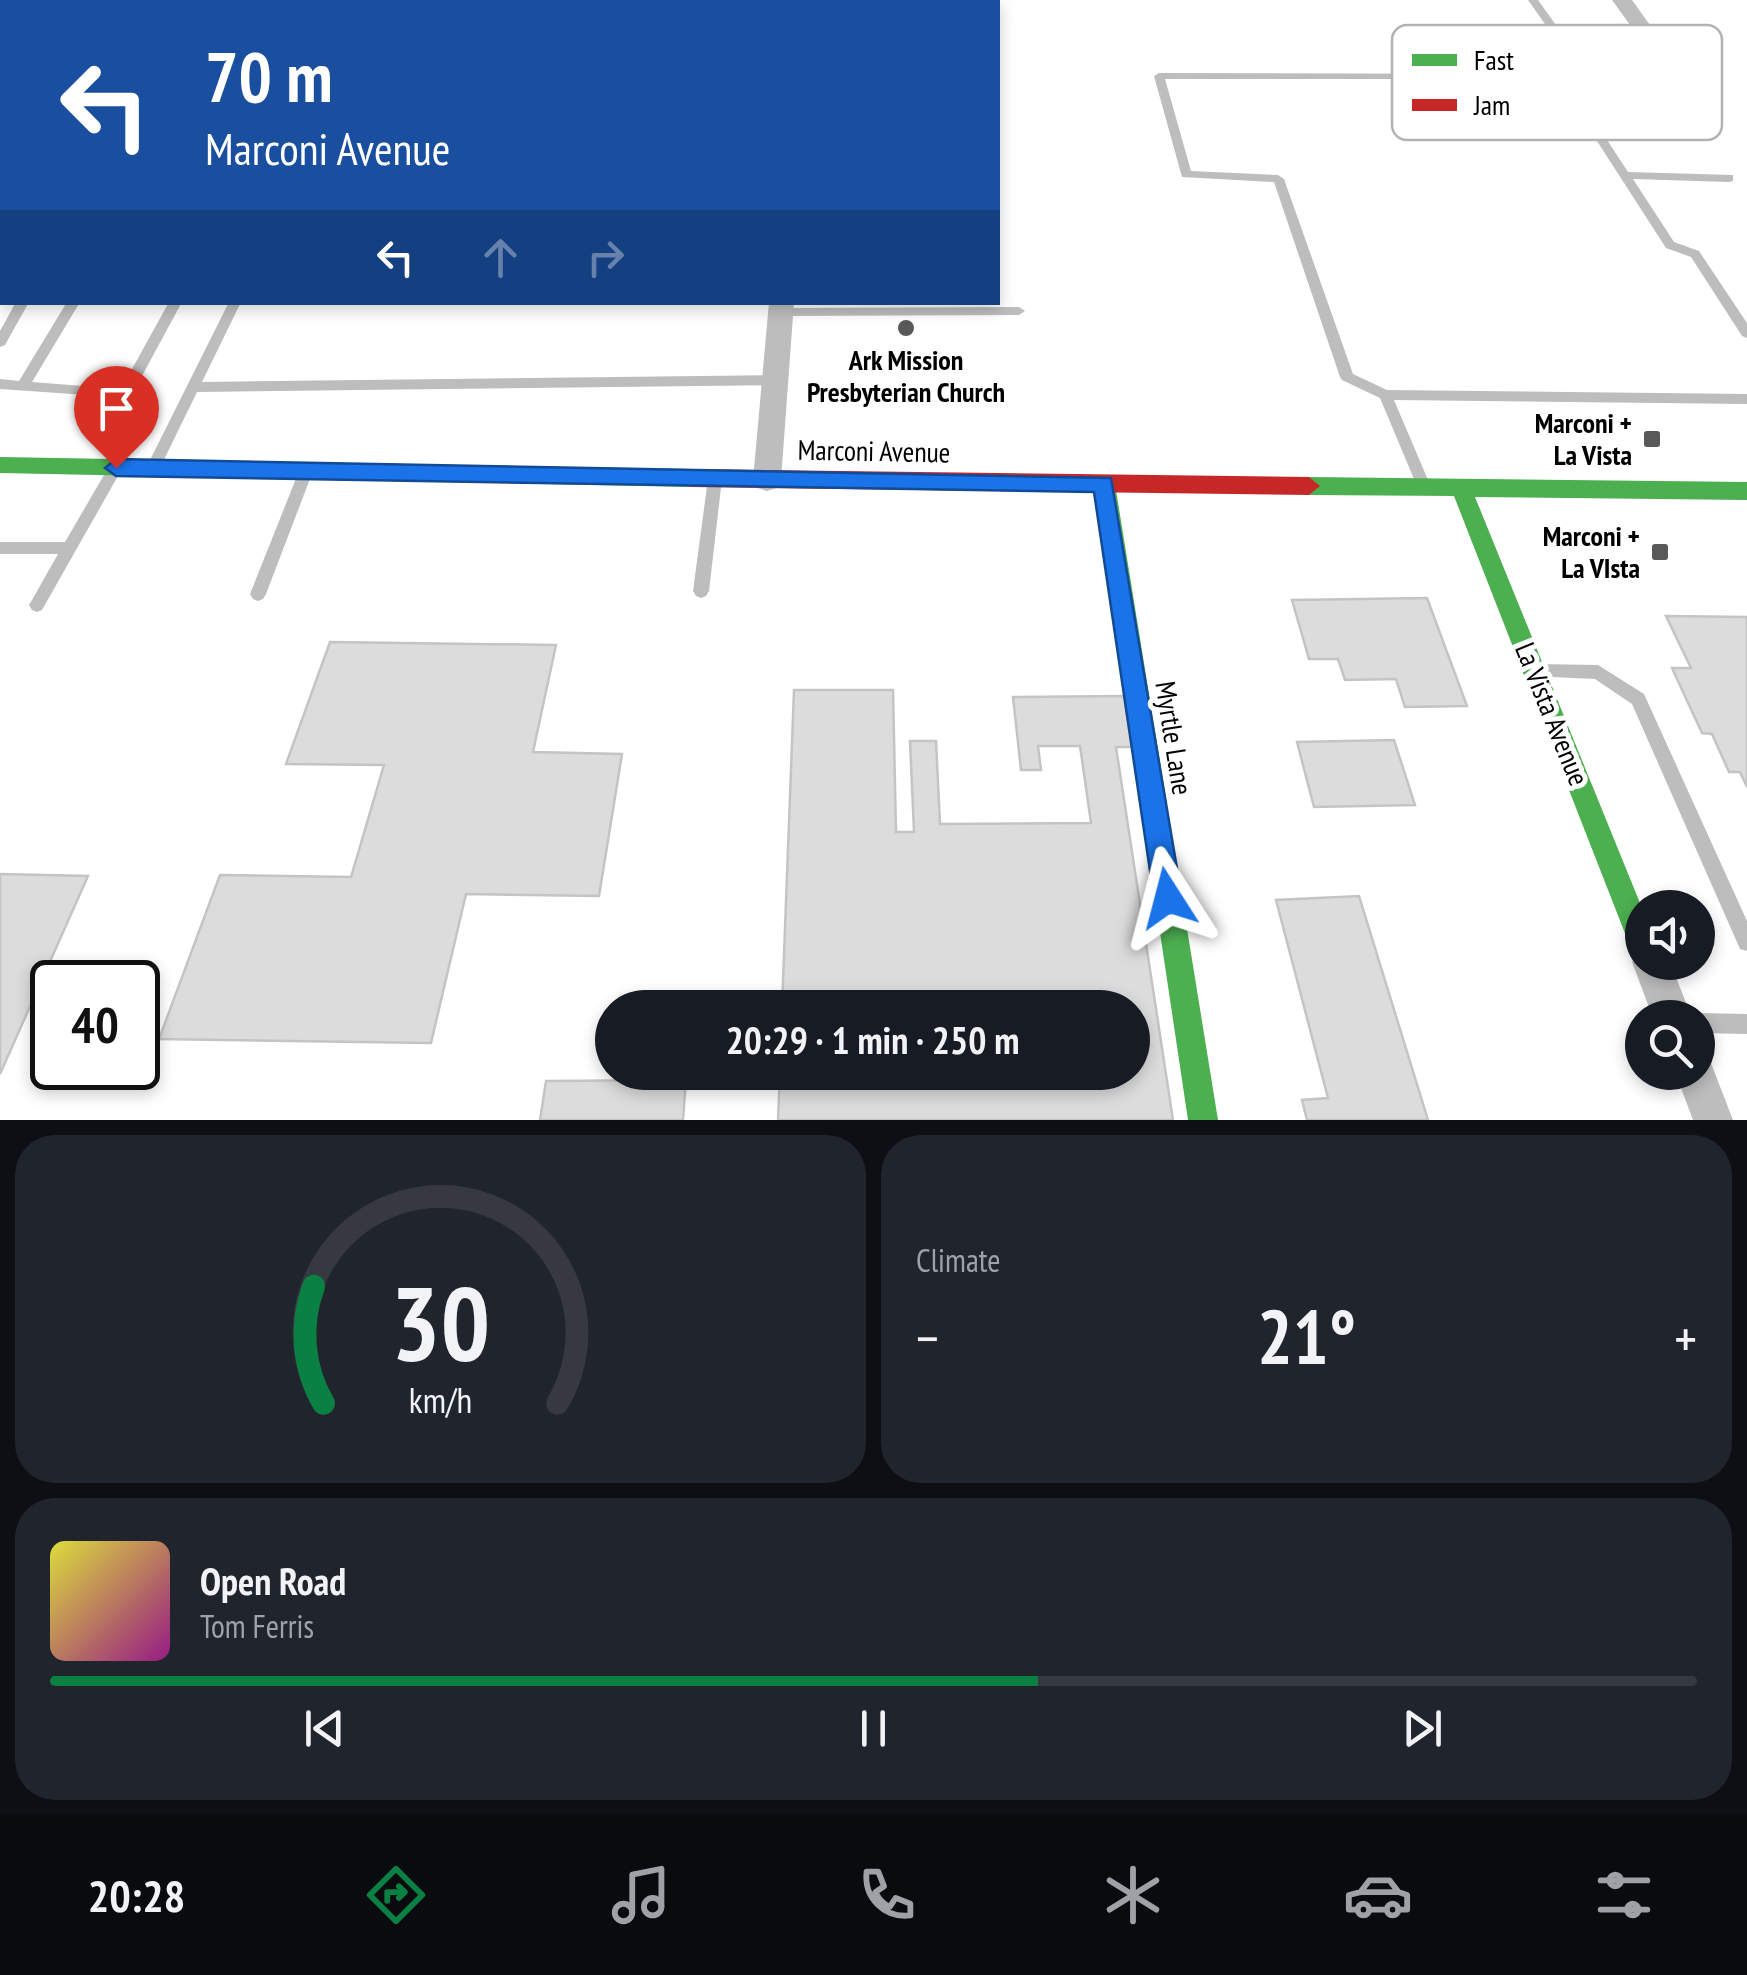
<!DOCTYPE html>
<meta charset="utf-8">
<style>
:root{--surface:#171b24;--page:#20242c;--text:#f1f3f6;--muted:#9ea1a6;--line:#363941;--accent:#0b8043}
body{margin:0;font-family:"PT Sans Narrow",sans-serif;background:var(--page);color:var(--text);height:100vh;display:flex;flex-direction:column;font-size:38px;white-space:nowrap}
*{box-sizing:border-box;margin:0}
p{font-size:32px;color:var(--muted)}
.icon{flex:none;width:55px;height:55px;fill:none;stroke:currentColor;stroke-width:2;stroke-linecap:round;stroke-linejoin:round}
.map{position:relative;height:1120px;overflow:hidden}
.drawer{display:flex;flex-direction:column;gap:15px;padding:15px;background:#0d0f14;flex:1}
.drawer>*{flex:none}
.guide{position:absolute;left:0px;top:0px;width:1000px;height:305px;box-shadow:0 5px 15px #0003;background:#1a4fa0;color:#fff;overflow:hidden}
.buttons{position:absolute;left:1625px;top:890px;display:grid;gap:20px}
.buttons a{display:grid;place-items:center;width:90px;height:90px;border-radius:50%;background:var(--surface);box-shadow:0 5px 15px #0003;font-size:50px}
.speed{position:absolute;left:30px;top:960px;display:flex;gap:20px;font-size:50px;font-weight:700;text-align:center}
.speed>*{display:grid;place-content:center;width:130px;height:130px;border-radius:50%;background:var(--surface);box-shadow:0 5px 15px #0003;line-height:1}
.speed .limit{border:5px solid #111;border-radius:15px;background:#fff;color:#111}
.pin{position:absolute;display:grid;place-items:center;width:85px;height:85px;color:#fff;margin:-102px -42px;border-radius:50% 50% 50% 0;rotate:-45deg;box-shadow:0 0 10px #0007}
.pin .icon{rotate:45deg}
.me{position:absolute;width:110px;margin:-55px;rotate:351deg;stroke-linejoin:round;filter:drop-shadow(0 0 8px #0008)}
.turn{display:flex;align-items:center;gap:35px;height:210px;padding:0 40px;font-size:45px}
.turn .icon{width:130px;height:130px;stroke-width:2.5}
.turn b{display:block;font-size:70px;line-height:85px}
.lanes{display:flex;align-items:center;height:95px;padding:0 40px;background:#0003;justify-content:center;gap:50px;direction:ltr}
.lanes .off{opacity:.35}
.big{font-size:75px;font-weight:800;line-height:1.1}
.drawer .tile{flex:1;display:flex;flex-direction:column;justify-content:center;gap:15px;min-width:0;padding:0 35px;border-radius:40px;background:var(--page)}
.drawer .dial{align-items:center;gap:0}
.dial svg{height:260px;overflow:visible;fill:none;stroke:var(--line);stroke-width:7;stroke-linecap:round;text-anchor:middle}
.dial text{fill:var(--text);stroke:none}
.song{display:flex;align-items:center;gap:30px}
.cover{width:120px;height:120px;border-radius:15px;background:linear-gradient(135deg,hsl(60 70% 55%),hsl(310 70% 35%))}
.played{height:10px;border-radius:5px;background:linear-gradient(90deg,var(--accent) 60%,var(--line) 60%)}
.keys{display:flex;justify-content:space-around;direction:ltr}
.heat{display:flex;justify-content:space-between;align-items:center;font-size:55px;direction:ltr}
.drawer .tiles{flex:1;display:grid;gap:15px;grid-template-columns:1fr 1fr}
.tile:last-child{grid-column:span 2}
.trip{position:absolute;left:595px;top:990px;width:555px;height:100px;border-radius:50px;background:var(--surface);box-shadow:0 5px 15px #0003;font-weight:800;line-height:100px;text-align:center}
.tabs{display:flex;height:160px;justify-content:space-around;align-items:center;background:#090b0e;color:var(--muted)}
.tabs .icon{width:70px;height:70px}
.tabs .selected{color:var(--accent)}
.tabs b{font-size:45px;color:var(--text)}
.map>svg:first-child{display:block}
.building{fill:#dcdcdc;stroke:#c4c4c4;stroke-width:2.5}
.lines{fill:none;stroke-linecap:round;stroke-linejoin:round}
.lane{fill:#bdbdbd;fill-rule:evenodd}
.street{fill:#bdbdbd;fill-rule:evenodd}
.fast{fill:#4caf50;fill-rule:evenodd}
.jam{fill:#c62828;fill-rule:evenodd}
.route{fill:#1a73e8;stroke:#114b97;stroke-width:2.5}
.poi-dot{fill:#595959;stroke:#fff;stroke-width:4}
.labels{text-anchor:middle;stroke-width:10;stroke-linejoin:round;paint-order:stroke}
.poi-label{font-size:28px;font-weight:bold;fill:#000;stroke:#fff;text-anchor:end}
.street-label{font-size:28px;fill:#000;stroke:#fff}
.key{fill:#fff;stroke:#b2b2b2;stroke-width:2.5}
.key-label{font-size:28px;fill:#000}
</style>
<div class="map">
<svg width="1747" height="1120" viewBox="0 0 1747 1120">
<rect width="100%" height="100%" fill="#fff"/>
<path class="building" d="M 36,0 L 159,0 L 34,2 Z
M 220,0 L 413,0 L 218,2 Z
M 1427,598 L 1467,706 L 1405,707 L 1396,679 L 1345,680 L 1338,659 L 1309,659 L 1292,600 Z
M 1666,616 L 1747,617 L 1747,787 L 1740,772 L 1729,772 L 1712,734 L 1702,733 L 1672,668 L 1691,668 Z
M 330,642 L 556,645 L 533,752 L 622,754 L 599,896 L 466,894 L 431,1043 L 159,1039 L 220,875 L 351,877 L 384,765 L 286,764 Z
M 794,690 L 893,690 L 896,832 L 914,832 L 910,741 L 936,741 L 940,824 L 1091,823 L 1080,746 L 1038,746 L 1041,770 L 1021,770 L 1013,697 L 1124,696 L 1132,747 L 1116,747 L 1173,1120 L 778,1120 L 780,1072 L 1132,1072 L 1132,1008 L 782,1008 Z
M 1394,740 L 1415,805 L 1314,807 L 1297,742 Z
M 0,874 L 88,876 L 0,1074 Z
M 1359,896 L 1428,1120 L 1307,1120 L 1302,1100 L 1328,1098 L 1276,900 Z
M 686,1080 L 683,1120 L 540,1120 L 546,1081 Z"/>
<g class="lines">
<path class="lane" d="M 197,0 L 207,0 L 205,2 L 196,2 Z
M 428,0 L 438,0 L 436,2 L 428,2 Z
M 1528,0 L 1538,0 L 1576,53 L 1575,55 L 1567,55 Z
M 1159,73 L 1564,74 L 1628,172 L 1733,175 L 1733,181 L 1729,182 L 1633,179 L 1674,242 L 1699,251 L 1747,323 L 1747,338 L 1742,336 L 1691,257 L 1666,248 L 1557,79 L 1165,79 L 1191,171 L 1278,175 L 1284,179 L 1353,374 L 1387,390 L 1747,394 L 1747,404 L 1394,400 L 1431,487 L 1424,493 L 1419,491 L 1380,398 L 1342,380 L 1340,377 L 1274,182 L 1182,177 L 1154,76 Z
M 0,150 L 2,150 L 2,159 L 0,159 Z
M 16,302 L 29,302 L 5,345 L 0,347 L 0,331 Z
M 67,302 L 80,302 L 32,382 L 121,389 L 169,302 L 182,302 L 130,398 L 0,389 L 0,379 L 19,381 Z
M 229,302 L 241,302 L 202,382 L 775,375 L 782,380 L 775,385 L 197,392 L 158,472 L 148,472 L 146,468 Z
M 1019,307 L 1025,311 L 1019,315 L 781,316 L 775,312 L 781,308 Z
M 116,461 L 123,467 L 42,610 L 37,612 L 32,610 L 29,605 L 32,600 L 58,554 L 0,554 L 0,542 L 65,542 L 111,463 Z
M 306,465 L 313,471 L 266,594 L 263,599 L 258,601 L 253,599 L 250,594 L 299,471 Z
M 715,473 L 722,479 L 709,591 L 706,596 L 701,598 L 696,596 L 693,591 L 708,479 Z
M 1536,664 L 1598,665 L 1644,694 L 1747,921 L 1747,951 L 1740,949 L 1632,704 L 1595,679 L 1530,676 L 1528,671 L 1530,666 Z
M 1698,1013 L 1747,1014 L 1747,1034 L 1698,1033 L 1698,1018 L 1691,1018 Z"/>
<path class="street" d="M 1612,0 L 1632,0 L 1660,39 L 1657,43 L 1643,43 Z
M 769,302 L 794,302 L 781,480 L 777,488 L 767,491 L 757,488 L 753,480 Z
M 1642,947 L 1642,962 L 1670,962 L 1692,1018 L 1653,1018 L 1632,962 Z
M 1698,1053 L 1709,1058 L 1733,1120 L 1693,1120 L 1675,1072 L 1698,1072 Z"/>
<path class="fast" d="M 0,457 L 691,469 L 702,478 L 691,487 L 0,473 Z
M 1104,475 L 1115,484 L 1218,1120 L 1188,1120 L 1093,484 Z
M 1309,477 L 1747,482 L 1747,500 L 1475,497 L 1642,908 L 1642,955 L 1632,951 L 1628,941 L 1454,496 L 1309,495 L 1298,486 Z"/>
<path class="jam" d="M 691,469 L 1309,477 L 1320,486 L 1309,495 L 691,487 L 680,478 Z"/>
</g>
<path class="route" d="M 116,459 L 1111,478 L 1182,898 L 1178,908 L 1168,912 L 1158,908 L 1154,898 L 1094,492 L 116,476 L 105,468 Z"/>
<g class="poi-dot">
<circle cx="906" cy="328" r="10"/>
<rect x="1642" y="429" width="20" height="20" rx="5"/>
<rect x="1650" y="542" width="20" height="20" rx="5"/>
</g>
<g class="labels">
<g class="poi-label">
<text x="906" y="370" text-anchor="middle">Ark Mission<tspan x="906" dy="32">Presbyterian Church</tspan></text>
<text x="1632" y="433">Marconi +<tspan x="1632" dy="32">La Vista</tspan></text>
<text x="1640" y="546">Marconi +<tspan x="1640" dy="32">La VIsta</tspan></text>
</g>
<g class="street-label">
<text transform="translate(874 451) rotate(1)" y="10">Marconi Avenue</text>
<text transform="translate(1552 714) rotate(68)" y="10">La Vista Avenue</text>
<text transform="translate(1174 738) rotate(81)" y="10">Myrtle Lane</text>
</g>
</g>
<rect x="1392" y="25" width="330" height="115" rx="15" class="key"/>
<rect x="1412" y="54" width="45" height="12" fill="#4caf50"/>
<rect x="1412" y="99" width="45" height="12" fill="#c62828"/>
<g class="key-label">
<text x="1474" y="70">Fast</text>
<text x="1474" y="115">Jam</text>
</g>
</svg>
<div class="buttons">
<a><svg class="icon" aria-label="sound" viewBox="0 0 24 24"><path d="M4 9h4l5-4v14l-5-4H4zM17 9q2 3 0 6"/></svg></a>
<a><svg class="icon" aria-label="search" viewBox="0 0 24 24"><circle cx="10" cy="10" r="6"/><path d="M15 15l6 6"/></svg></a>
</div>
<div class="speed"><div class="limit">40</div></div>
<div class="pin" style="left:116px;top:468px;background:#d93025"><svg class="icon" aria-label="arrive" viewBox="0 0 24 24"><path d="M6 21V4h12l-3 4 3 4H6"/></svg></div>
<svg class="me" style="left:1168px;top:898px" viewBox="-20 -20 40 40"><path d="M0-17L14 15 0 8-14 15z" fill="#1a73e8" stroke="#fff" stroke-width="4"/></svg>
<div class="trip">20:29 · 1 min · 250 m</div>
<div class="guide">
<div class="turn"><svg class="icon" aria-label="left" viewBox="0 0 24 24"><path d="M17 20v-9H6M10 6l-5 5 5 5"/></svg><div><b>70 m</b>Marconi Avenue</div></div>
<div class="lanes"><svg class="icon" aria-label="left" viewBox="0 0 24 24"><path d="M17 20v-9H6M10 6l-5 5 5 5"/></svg><svg class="icon off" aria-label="ahead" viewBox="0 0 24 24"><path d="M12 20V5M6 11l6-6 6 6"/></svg><svg class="icon off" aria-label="right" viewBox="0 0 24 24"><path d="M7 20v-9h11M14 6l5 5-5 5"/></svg></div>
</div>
</div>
<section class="drawer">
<div class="tiles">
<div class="tile dial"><svg viewBox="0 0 100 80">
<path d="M14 69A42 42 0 1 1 86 69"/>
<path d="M14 69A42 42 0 0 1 11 33" stroke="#0b8043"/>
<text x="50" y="56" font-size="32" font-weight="700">30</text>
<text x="50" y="72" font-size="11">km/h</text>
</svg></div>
<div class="tile"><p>Climate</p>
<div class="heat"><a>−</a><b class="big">21°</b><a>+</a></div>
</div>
<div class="tile">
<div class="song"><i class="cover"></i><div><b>Open Road</b><p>Tom Ferris</p></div></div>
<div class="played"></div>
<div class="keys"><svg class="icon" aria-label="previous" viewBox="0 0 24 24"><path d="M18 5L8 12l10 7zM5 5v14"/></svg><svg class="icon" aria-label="pause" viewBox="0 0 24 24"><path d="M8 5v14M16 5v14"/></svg><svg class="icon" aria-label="next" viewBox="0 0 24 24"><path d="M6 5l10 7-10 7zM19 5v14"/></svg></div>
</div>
</div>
</section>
<nav class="tabs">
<b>20:28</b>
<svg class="icon selected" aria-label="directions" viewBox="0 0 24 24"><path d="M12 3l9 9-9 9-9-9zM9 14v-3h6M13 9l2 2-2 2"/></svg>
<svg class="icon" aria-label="music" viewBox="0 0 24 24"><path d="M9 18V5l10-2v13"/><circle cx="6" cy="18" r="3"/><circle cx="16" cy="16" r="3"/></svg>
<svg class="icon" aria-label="phone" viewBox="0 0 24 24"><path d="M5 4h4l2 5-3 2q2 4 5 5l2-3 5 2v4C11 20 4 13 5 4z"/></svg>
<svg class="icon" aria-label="climate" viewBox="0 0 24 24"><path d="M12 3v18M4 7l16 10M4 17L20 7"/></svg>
<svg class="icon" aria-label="car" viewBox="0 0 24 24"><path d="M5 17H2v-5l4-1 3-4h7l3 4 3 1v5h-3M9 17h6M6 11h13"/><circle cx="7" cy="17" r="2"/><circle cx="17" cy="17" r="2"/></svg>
<svg class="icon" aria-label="filters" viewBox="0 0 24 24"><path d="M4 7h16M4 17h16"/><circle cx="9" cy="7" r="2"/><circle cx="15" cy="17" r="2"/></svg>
</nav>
